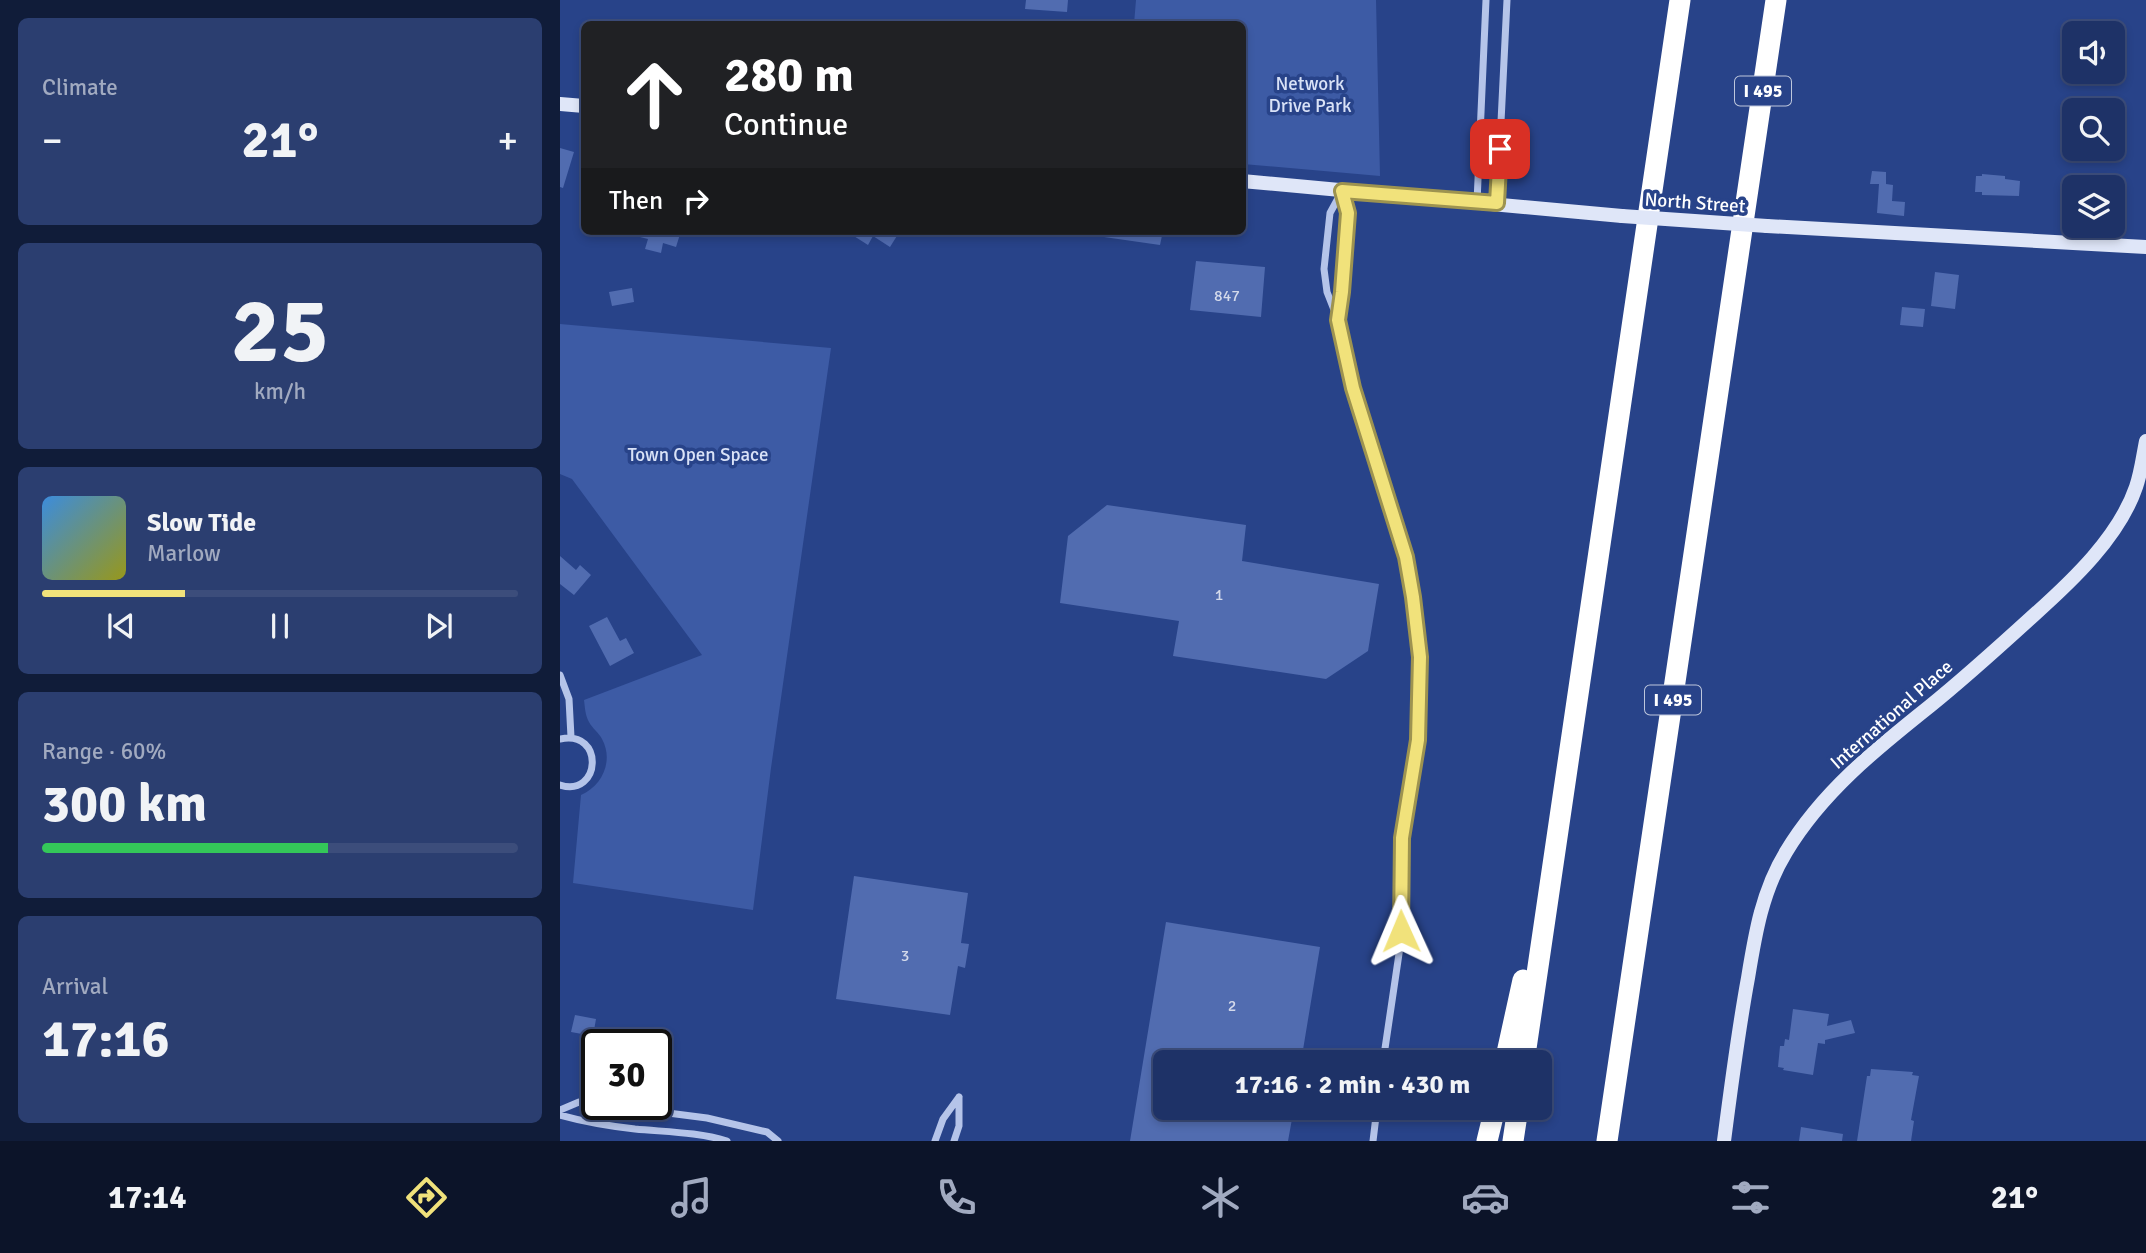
<!DOCTYPE html>
<meta charset="utf-8">
<style>
:root{--surface:#1e3267;--page:#2b3e70;--text:#f1f3f6;--muted:#a1aac0;--line:#3c4d7b;--accent:#f1e27b}
body{margin:0;font-family:Signika,sans-serif;background:var(--page);color:var(--text);height:100vh;display:flex;flex-direction:column;font-size:26px;white-space:nowrap}
*{box-sizing:border-box;margin:0}
p{font-size:23px;color:var(--muted)}
.icon{flex:none;width:38px;height:38px;fill:none;stroke:currentColor;stroke-width:2;stroke-linecap:round;stroke-linejoin:round}
.map{position:relative;flex:1;overflow:hidden}
.side{display:flex;flex-direction:column;gap:18px;padding:18px;background:#101c39;width:560px}
.side>*{flex:none}
.hud{position:absolute;left:21px;top:21px;width:665px;height:214px;border-radius:10px;box-shadow:0 4px 10px #0003,0 0 0 2px var(--line);background:#202124;color:#fff;overflow:hidden}
.tools{position:absolute;left:1502px;top:21px;display:grid;gap:14px}
.tools a{display:grid;place-items:center;width:63px;height:63px;border-radius:10px;background:var(--surface);box-shadow:0 4px 10px #0003,0 0 0 2px var(--line);font-size:35px}
.speed{position:absolute;left:21px;top:1029px;display:flex;gap:14px;font-size:35px;font-weight:700;text-align:center}
.speed>*{display:grid;place-content:center;width:91px;height:91px;border-radius:50%;background:var(--surface);box-shadow:0 4px 10px #0003,0 0 0 2px var(--line);line-height:1}
.speed .limit{border:4px solid #111;border-radius:10px;background:#fff;color:#111}
.pin{position:absolute;display:grid;place-items:center;width:60px;height:60px;color:#fff;margin:-30px;border-radius:14px;box-shadow:0 4px 10px #0006}
.me{position:absolute;width:77px;margin:-38px;rotate:359deg;stroke-linejoin:round;filter:drop-shadow(0 0 5px #0008)}
.turn{display:flex;align-items:center;gap:24px;height:147px;padding:0 28px;font-size:32px}
.turn .icon{width:91px;height:91px;stroke-width:2.5}
.turn b{display:block;font-size:49px;line-height:60px}
.then{display:flex;align-items:center;height:66px;padding:0 28px;background:#0003;gap:14px;font-size:26px}
.big{font-size:52px;font-weight:800;line-height:1.1}
.side .widget{flex:1;display:flex;flex-direction:column;justify-content:center;gap:10px;min-width:0;padding:0 24px;border-radius:10px;background:var(--page)}
.side .dial{align-items:center;gap:0}
.dial b{font-size:91px;line-height:1}
.song{display:flex;align-items:center;gap:21px}
.cover{width:84px;height:84px;border-radius:10px;background:linear-gradient(135deg,hsl(210 70% 55%),hsl(60 70% 35%))}
.played{height:7px;border-radius:4px;background:linear-gradient(90deg,var(--accent) 30%,var(--line) 30%)}
.keys{display:flex;justify-content:space-around;direction:ltr}
.heat{display:flex;justify-content:space-between;align-items:center;font-size:38px;direction:ltr}
.charge{height:10px;border-radius:5px;background:linear-gradient(90deg,#34c759 60%,var(--line) 0)}
.trip{position:absolute;left:593px;top:1050px;width:399px;height:70px;border-radius:10px;background:var(--surface);box-shadow:0 4px 10px #0003,0 0 0 2px var(--line);font-weight:800;line-height:70px;text-align:center}
.tab-bar{display:flex;height:112px;justify-content:space-around;align-items:center;background:#0c1429;color:var(--muted)}
.tab-bar .icon{width:49px;height:49px}
.tab-bar .active{color:var(--accent)}
.tab-bar b{font-size:32px;color:var(--text)}
main{display:flex;flex:1;min-height:0}
.map>svg:first-child{display:block}
.green{fill:#3d5ba5}
.building{fill:#516cb0}
.lines{fill:none;stroke-linecap:round;stroke-linejoin:round}
.street{stroke:#b5c4e9;stroke-width:7}
.secondary{stroke:#dfe6f8;stroke-width:14}
.highway{stroke:#fff;stroke-width:21}
.secondary-bridge{stroke:#dfe6f8;stroke-width:14}
.route-casing{stroke:#9d9350;stroke-width:18}
.route{stroke:#f1e27b;stroke-width:12}
.labels{text-anchor:middle;stroke-width:7;stroke-linejoin:round;paint-order:stroke}
.number-label{font-size:16px;fill:#d4daeb}
.shield{fill:#284389;stroke:#bec7dc;stroke-width:2}
.shield-label{font-size:18px;font-weight:bold;fill:#fff}
.park-label{font-size:19px;fill:#d9e2f7;stroke:#284389}
.street-label{font-size:19px;fill:#fff;stroke:#284389}
</style>
<main>
<section class="side">
<div class="widget"><p>Climate</p>
<div class="heat"><a>−</a><b class="big">21°</b><a>+</a></div>
</div>
<div class="widget dial"><b>25</b><p>km/h</p></div>
<div class="widget">
<div class="song"><i class="cover"></i><div><b>Slow Tide</b><p>Marlow</p></div></div>
<div class="played"></div>
<div class="keys"><svg class="icon" aria-label="previous" viewBox="0 0 24 24"><path d="M18 5L8 12l10 7zM5 5v14"/></svg><svg class="icon" aria-label="pause" viewBox="0 0 24 24"><path d="M8 5v14M16 5v14"/></svg><svg class="icon" aria-label="next" viewBox="0 0 24 24"><path d="M6 5l10 7-10 7zM19 5v14"/></svg></div>
</div>
<div class="widget"><p>Range · 60%</p><b class="big">300 km</b><div class="charge"></div></div>
<div class="widget"><p>Arrival</p><b class="big">17:16</b></div>
</section>
<div class="map">
<svg width="1586" height="1141" viewBox="0 0 1586 1141">
<rect width="100%" height="100%" fill="#284389"/>
<path class="green" d="M 576,0 L 816,0 L 820,176 L 683,164 L 682,24 L 574,24 Z
M 0,324 L 271,348 L 211,768 L 193,910 L 13,883 L 21,795 C 42,786 54,761 42,739 C 39,733 32,728 29,722 C 25,715 25,707 24,700 L 142,655 L 12,479 L 0,474 Z"/>
<path class="building" d="M 466,0 L 508,0 L 507,12 L 465,9 Z
M 0,148 L 14,152 L 3,188 L 0,187 Z
M 1312,171 L 1326,172 L 1326,184 L 1333,185 L 1332,201 L 1345,202 L 1344,216 L 1317,213 L 1319,184 L 1310,184 Z
M 1422,174 L 1445,176 L 1445,179 L 1460,181 L 1459,196 L 1422,195 L 1422,192 L 1415,192 L 1416,176 L 1422,176 Z
M 73,231 L 121,231 L 116,247 L 103,243 L 101,253 L 85,249 L 88,239 L 72,235 Z
M 286,231 L 340,231 L 330,247 L 313,236 L 308,245 Z
M 544,231 L 603,231 L 600,245 L 544,237 Z
M 636,261 L 705,267 L 701,317 L 630,310 Z
M 1375,272 L 1399,275 L 1395,309 L 1371,306 Z
M 72,288 L 74,302 L 52,306 L 49,292 Z
M 1342,307 L 1365,309 L 1363,327 L 1340,325 Z
M 547,505 L 686,525 L 682,561 L 819,584 L 808,651 L 766,679 L 613,656 L 619,621 L 500,603 L 508,536 Z
M 0,556 L 16,570 L 20,565 L 31,575 L 14,595 L 0,584 Z
M 47,617 L 60,641 L 66,638 L 74,653 L 50,666 L 29,626 Z
M 294,876 L 408,893 L 401,943 L 409,944 L 405,968 L 398,966 L 390,1015 L 276,999 Z
M 606,922 L 760,947 L 741,1062 L 606,1062 L 606,1108 L 734,1108 L 728,1141 L 570,1141 Z
M 1233,1009 L 1269,1014 L 1267,1026 L 1291,1020 L 1295,1033 L 1265,1040 L 1265,1044 L 1258,1043 L 1253,1075 L 1223,1070 L 1224,1068 L 1218,1067 L 1220,1046 L 1224,1046 L 1225,1039 L 1229,1040 Z
M 15,1015 L 36,1019 L 33,1036 L 11,1032 Z
M 1311,1069 L 1353,1072 L 1352,1075 L 1359,1076 L 1351,1120 L 1354,1121 L 1351,1141 L 1297,1141 L 1307,1076 L 1310,1076 Z
M 1241,1127 L 1283,1134 L 1282,1141 L 1239,1141 Z"/>
<g class="lines">
<path class="street" d="M 782,191 L 770,213 L 764,269 L 767,292 L 778,320 L 793,388 L 846,557 L 854,597 L 860,657 L 858,739 L 842,838 L 840,947 L 823,1062
M 917,202 L 926,0
M 937,203 L 947,0
M 778,319 C 785,278 792,231 782,191
M 0,675 L 9,699 L 11,737
M 0,739 C 45,729 41,798 0,785
M 38,1104 L 147,1118 L 207,1132 L 218,1141
M 0,1110 L 19,1102 L 37,1104
M 0,1115 C 25,1122 50,1126 75,1129 C 106,1132 138,1132 167,1141
M 375,1141 L 383,1119 L 399,1097
M 394,1141 L 399,1126 L 399,1097
M 813,1141 L 817,1108"/>
<path class="secondary" d="M 0,104 L 24,106
M 682,181 L 1062,216
M 1207,226 L 1586,247
M 1164,1141 C 1171,1087 1178,1032 1188,978 C 1195,935 1202,891 1226,852 C 1262,792 1316,749 1370,706 C 1406,677 1440,646 1474,615 C 1512,581 1559,537 1576,487 C 1581,473 1583,456 1586,441"/>
<path class="highway" d="M 945,1062 L 963,980
M 964,1062 L 1120,0
M 927,1141 L 935,1108
M 953,1141 L 958,1108
M 1047,1141 L 1216,0"/>
<path class="secondary-bridge" d="M 1062,216 L 1207,226"/>
</g>
<g class="lines">
<defs>
<path id="route" d="M 841,931 L 842,838 L 858,740 L 860,657 L 853,597 L 846,557 L 793,388 L 778,320 L 782,292 L 788,213 L 782,191 L 937,203 L 940,149"/>
</defs>
<use href="#route" class="route-casing"/>
<use href="#route" class="route"/>
</g>
<g class="labels">
<g class="number-label">
<text x="667" y="301">847</text>
<text x="659" y="600">1</text>
<text x="345" y="961">3</text>
<text x="672" y="1011">2</text>
</g>
<g class="shield">
<rect x="1175" y="76.5" width="56" height="29" rx="5"/>
<rect x="1085" y="685.5" width="56" height="29" rx="5"/>
</g>
<g class="shield-label">
<text x="1203" y="97">I 495</text>
<text x="1113" y="706">I 495</text>
</g>
<g class="park-label">
<text x="750" y="90">Network<tspan x="750" dy="22">Drive Park</tspan></text>
<text x="138" y="461">Town Open Space</text>
</g>
<g class="street-label">
<text transform="translate(1135 202) rotate(4)" y="7">North Street</text>
<text transform="translate(1331 714) rotate(-41)" y="7">International Place</text>
</g>
</g>
</svg>
<div class="tools">
<a><svg class="icon" aria-label="sound" viewBox="0 0 24 24"><path d="M4 9h4l5-4v14l-5-4H4zM17 9q2 3 0 6"/></svg></a>
<a><svg class="icon" aria-label="search" viewBox="0 0 24 24"><circle cx="10" cy="10" r="6"/><path d="M15 15l6 6"/></svg></a>
<a><svg class="icon" aria-label="layers" viewBox="0 0 24 24"><path d="M12 4l9 5-9 5-9-5zM3 14l9 5 9-5"/></svg></a>
</div>
<div class="speed"><div class="limit">30</div></div>
<div class="pin" style="left:940px;top:149px;background:#d93025"><svg class="icon" aria-label="arrive" viewBox="0 0 24 24"><path d="M6 21V4h12l-3 4 3 4H6"/></svg></div>
<svg class="me" style="left:841px;top:931px" viewBox="-20 -20 40 40"><path d="M0-17L14 15 0 8-14 15z" fill="#f1e27b" stroke="#fff" stroke-width="4"/></svg>
<div class="trip">17:16 · 2 min · 430 m</div>
<div class="hud">
<div class="turn"><svg class="icon" aria-label="ahead" viewBox="0 0 24 24"><path d="M12 20V5M6 11l6-6 6 6"/></svg><div><b>280 m</b>Continue</div></div>
<div class="then">Then<svg class="icon" aria-label="right" viewBox="0 0 24 24"><path d="M7 20v-9h11M14 6l5 5-5 5"/></svg></div>
</div>
</div>
</main>
<nav class="tab-bar">
<b>17:14</b>
<svg class="icon active" aria-label="directions" viewBox="0 0 24 24"><path d="M12 3l9 9-9 9-9-9zM9 14v-3h6M13 9l2 2-2 2"/></svg>
<svg class="icon" aria-label="music" viewBox="0 0 24 24"><path d="M9 18V5l10-2v13"/><circle cx="6" cy="18" r="3"/><circle cx="16" cy="16" r="3"/></svg>
<svg class="icon" aria-label="phone" viewBox="0 0 24 24"><path d="M5 4h4l2 5-3 2q2 4 5 5l2-3 5 2v4C11 20 4 13 5 4z"/></svg>
<svg class="icon" aria-label="climate" viewBox="0 0 24 24"><path d="M12 3v18M4 7l16 10M4 17L20 7"/></svg>
<svg class="icon" aria-label="car" viewBox="0 0 24 24"><path d="M5 17H2v-5l4-1 3-4h7l3 4 3 1v5h-3M9 17h6M6 11h13"/><circle cx="7" cy="17" r="2"/><circle cx="17" cy="17" r="2"/></svg>
<svg class="icon" aria-label="filters" viewBox="0 0 24 24"><path d="M4 7h16M4 17h16"/><circle cx="9" cy="7" r="2"/><circle cx="15" cy="17" r="2"/></svg>
<b>21°</b>
</nav>
